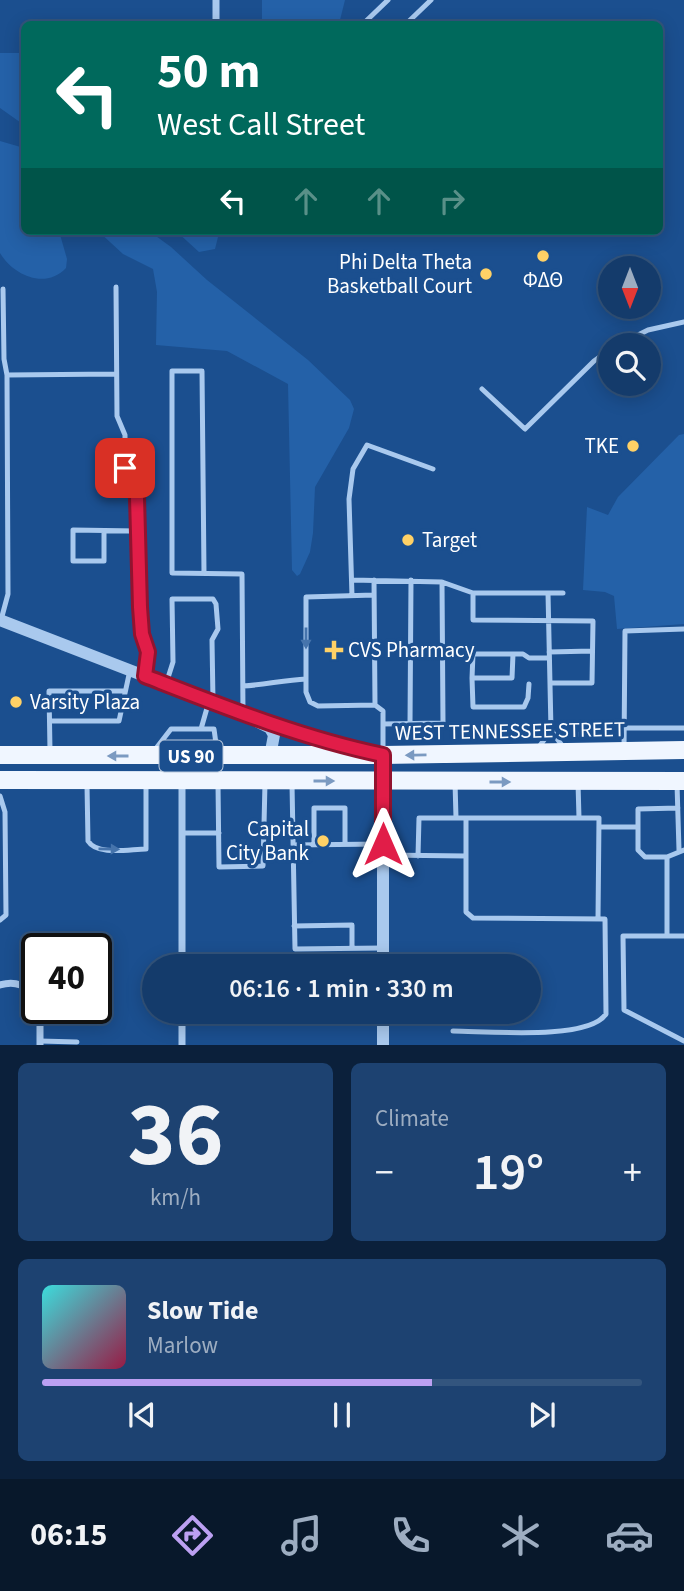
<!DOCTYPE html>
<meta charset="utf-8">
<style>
:root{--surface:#143b6b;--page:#1d4271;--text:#f1f3f6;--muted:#9dadc1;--line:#33557e;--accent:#bca0f2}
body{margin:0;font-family:"Source Sans 3",sans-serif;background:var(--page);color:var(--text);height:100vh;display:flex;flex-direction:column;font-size:26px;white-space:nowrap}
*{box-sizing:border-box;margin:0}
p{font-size:23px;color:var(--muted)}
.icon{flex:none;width:38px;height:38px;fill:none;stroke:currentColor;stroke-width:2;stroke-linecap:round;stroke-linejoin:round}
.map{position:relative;height:1045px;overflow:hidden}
.side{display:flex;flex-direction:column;gap:18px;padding:18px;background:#0b203b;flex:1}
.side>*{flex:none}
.top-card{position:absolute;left:21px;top:21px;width:642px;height:214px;border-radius:10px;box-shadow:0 4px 18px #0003,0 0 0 2px var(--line);background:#00695c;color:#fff;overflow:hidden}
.needle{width:46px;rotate:180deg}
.buttons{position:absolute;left:598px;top:256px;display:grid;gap:14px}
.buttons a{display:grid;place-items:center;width:63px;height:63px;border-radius:50%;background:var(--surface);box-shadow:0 4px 18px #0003,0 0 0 2px var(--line);font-size:35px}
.speed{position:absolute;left:21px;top:933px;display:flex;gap:14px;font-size:35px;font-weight:700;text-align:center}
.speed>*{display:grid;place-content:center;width:91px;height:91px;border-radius:50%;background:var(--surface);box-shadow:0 4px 18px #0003,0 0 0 2px var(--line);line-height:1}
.speed .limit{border:4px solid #111;border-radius:10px;background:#fff;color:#111}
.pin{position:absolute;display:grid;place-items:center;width:60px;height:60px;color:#fff;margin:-30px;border-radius:14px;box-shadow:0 4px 10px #0006}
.me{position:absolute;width:77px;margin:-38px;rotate:0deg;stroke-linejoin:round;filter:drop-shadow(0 0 5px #0008)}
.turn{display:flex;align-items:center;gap:24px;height:147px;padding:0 21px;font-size:32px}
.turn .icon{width:91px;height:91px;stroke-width:2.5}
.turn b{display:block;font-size:49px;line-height:60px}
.lanes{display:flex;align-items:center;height:66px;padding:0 21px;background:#0003;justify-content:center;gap:35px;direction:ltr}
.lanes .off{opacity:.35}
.big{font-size:52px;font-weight:600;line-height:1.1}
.side .tile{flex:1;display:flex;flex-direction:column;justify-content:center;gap:10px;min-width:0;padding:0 24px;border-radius:10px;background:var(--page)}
.side .dial{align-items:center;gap:0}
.dial b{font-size:91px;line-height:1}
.song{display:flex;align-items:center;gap:21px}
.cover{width:84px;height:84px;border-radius:10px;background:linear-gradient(135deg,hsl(180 70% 55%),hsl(340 70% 35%))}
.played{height:7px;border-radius:4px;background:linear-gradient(90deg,var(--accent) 65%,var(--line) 65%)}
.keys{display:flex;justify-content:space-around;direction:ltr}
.heat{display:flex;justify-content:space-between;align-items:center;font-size:38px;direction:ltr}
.side .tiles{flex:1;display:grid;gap:18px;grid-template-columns:1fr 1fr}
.tile:last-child{grid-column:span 2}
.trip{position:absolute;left:142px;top:954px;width:399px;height:70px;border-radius:35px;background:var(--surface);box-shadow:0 4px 18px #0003,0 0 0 2px var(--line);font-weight:600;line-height:70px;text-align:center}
.tabs{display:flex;height:112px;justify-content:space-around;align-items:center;background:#08182b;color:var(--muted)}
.tabs .icon{width:49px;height:49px}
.tabs .selected{color:var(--accent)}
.tabs b{font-size:32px;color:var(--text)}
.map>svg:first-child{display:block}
.green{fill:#2461a8}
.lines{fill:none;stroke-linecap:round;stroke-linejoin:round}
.service{stroke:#a9c9ee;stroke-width:5}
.minor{stroke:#a9c9ee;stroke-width:7}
.tertiary{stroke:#a9c9ee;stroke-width:12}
.primary{stroke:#f0f6ff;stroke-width:18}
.oneway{fill:#4674ac}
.oneway2{fill:#7b9ac1}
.route-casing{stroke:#92132f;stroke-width:18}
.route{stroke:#e11d48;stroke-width:12}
.poi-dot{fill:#ffd166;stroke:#1b4f8f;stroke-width:2.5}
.labels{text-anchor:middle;stroke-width:7;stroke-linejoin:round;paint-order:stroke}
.shield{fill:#1b4f8f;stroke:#bbcadd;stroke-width:2}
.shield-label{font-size:19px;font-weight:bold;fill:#fff}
.poi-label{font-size:21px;fill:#fff;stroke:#1b4f8f;text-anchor:end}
.street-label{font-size:21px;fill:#fff;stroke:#1b4f8f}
</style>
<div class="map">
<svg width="684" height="1045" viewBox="0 0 684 1045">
<rect width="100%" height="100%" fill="#1b4f8f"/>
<path class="green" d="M 262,0 L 345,0 L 339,24 L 262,24 Z
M 0,53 L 24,53 L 24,125 L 0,108 Z
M 0,141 L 24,148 L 24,231 L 59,231 L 67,259 L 66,268 C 45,290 13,275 0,253 Z
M 98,231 L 149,231 L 171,247 L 207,280 L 308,360 L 350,400 L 354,409 L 349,428 L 315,487 L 313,533 L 310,552 L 300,574 L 297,576 L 292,570 L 288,384 L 227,351 L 156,345 L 157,292 L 153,269 L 123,254 Z
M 176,231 L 217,231 L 219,233 L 215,249 L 199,252 Z
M 684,434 L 684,624 L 617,629 L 614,596 L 605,592 L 583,590 L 587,507 L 608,515 L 618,497 L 679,435 Z"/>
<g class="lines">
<path class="service" d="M 363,24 L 388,0
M 406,24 L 431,0
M 116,287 L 117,416 L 125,435 L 125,468 L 134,484 L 137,497 L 140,607 L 142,634 L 147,652 L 145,676
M 618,345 L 648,330 L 684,322
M 7,375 L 116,374
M 482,389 L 525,429 L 594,361 L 611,349
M 104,531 L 104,561 L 73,561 L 73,530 L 137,531
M 204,573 L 202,371 L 172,371 L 172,573 L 242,574 L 243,714
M 352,580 L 442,582 L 473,593 L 563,593
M 374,580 L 375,705
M 473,593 L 473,620 L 593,621 L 592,683 L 550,683
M 374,595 L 306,597 L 306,692 L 310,702 L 318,706 L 375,705 L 383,711 L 383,752
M 352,596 L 349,499 L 353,469 L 367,445 L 433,469
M 1,620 L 8,594 L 7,375 L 4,359 L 3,289
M 549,652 L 592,651
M 513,654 L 512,678 L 472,678 L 473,654 L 523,654 L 529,658 L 549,658
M 472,678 L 473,707 L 524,707 L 528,698 L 529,684
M 166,684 L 173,662 L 172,599 L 213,599 L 216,604 L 218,629 L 212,640 L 213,701
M 243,686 C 264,685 284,680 306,679
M 50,721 L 119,721 L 130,670
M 383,724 L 443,723 L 442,582
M 410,724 L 411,580
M 625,728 L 684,728
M 201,729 L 209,701
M 551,730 L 563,747
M 566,734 L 610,735
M 539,747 L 551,730 L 548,593
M 624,749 L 625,631 L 684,629
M 50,751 L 49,691 L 125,691
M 154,751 L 171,729 L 214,729 L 217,751
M 455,782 L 456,818
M 578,783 L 579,818
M 218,784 L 219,867 L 263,866 L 265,783
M 292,784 L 295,949 L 383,948
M 677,784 L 679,850
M 87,785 L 88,841 C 97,856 130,849 146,849 L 146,783
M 0,796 L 5,812 L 6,915 L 0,920
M 678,808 L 638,809 L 638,850 L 645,857 L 667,857 L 684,850
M 599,827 L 638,827
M 182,833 L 219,833
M 314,844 L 314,808 L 345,808 L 345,844
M 293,845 L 383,844
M 383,855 L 466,856
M 418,856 L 419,818 L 599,818 L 598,919
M 667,857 L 667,936
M 294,926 L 352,925 L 352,948
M 684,936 L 623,936 L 624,1010 L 684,1041
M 453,1031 C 486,1031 588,1041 606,1014 L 605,919 L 473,918 L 466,912 L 466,818
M 40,1041 L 77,1042"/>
<path class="minor" d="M 216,0 L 216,24
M 182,781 L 182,966
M 0,985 C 16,980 26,986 37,997
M 40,1008 L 40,1045
M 182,1012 L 182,1045"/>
<path class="tertiary" d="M 0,620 L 243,714 L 358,750
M 258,722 L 270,728 L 274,735 L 271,751 L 262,756
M 376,754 L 383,755 L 383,966
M 383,1012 L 383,1045"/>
<path class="primary" d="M 0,755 L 383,755 L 684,750
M 0,780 L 684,781"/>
</g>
<defs><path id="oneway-solid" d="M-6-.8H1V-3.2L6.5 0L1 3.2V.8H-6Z" transform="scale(1.75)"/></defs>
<g class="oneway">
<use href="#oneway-solid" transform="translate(306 638) rotate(90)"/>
<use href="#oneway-solid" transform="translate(109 849) rotate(1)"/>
</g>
<g class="oneway2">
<use href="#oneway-solid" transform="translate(416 755) rotate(179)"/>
<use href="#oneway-solid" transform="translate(118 756) rotate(-180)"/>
<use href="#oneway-solid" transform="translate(324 781)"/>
<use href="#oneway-solid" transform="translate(500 782)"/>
</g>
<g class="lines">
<defs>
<path id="route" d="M 125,468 L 134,484 L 137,497 L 140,607 L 142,634 L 148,652 L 145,676 C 222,706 301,738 383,755 L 383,844"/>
</defs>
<use href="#route" class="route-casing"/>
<use href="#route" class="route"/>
</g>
<g class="poi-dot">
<circle cx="543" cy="256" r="7"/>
<circle cx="486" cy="274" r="7"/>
<circle cx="633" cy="446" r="7"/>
<circle cx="408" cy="540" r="7"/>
<path d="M330.5 639.5h7v7h7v7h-7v7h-7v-7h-7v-7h7z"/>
<circle cx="16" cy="702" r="7"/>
<circle cx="323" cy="841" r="7"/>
</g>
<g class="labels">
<rect class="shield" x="159.5" y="740.5" width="63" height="31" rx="5"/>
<g class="shield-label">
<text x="191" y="763">US 90</text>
</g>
<g class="poi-label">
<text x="472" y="269">Phi Delta Theta<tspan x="472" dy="24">Basketball Court</tspan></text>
<text x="543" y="287" text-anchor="middle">ΦΔΘ</text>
<text x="619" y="453">TKE</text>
<text x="422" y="547" text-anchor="start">Target</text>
<text x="348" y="657" text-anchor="start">CVS Pharmacy</text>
<text x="30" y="709" text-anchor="start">Varsity Plaza</text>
<text x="309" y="836">Capital<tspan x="309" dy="24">City Bank</tspan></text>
</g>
<g class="street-label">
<text transform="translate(510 731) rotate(-1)" y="7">WEST TENNESSEE STREET</text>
</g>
</g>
</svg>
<div class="buttons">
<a><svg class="needle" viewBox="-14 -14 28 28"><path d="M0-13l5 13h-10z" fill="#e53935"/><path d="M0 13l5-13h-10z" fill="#9dadc1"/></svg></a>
<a><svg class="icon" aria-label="search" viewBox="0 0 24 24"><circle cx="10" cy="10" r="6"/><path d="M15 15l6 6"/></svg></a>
</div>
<div class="speed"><div class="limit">40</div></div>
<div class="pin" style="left:125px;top:468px;background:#d93025"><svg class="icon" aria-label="arrive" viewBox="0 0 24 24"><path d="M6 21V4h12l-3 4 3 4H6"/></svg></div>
<svg class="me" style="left:383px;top:844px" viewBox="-20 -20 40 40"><path d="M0-17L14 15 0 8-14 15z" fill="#e11d48" stroke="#fff" stroke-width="4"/></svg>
<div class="trip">06:16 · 1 min · 330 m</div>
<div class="top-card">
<div class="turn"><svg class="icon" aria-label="left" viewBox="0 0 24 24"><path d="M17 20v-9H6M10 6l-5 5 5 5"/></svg><div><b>50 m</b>West Call Street</div></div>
<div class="lanes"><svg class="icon" aria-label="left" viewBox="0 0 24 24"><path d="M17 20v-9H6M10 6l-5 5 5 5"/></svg><svg class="icon off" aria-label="ahead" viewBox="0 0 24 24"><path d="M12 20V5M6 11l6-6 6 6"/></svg><svg class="icon off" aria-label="ahead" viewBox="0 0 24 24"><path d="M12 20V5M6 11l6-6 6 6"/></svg><svg class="icon off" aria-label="right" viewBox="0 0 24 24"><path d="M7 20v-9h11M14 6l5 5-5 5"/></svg></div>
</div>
</div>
<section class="side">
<div class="tiles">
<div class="tile dial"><b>36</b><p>km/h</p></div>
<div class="tile"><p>Climate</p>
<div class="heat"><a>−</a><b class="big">19°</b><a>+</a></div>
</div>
<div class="tile">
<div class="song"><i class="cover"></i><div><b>Slow Tide</b><p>Marlow</p></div></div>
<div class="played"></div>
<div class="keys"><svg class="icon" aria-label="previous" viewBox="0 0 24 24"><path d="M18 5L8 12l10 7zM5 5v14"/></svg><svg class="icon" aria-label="pause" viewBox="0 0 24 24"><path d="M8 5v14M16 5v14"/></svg><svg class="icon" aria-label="next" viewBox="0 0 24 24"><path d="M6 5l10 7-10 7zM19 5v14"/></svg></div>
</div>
</div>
</section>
<nav class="tabs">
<b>06:15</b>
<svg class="icon selected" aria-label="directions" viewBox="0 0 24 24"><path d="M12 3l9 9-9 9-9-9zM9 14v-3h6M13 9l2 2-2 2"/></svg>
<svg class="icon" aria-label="music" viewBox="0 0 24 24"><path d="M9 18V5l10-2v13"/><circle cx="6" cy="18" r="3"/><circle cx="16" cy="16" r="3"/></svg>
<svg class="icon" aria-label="phone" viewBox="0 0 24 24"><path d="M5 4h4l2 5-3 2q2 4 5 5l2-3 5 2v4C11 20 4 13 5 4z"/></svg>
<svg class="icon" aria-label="climate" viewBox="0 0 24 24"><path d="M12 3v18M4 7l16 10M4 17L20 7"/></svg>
<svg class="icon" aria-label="car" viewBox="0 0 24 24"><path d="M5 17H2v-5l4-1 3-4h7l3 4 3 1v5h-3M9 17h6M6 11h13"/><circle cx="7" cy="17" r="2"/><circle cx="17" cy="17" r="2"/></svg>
</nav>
